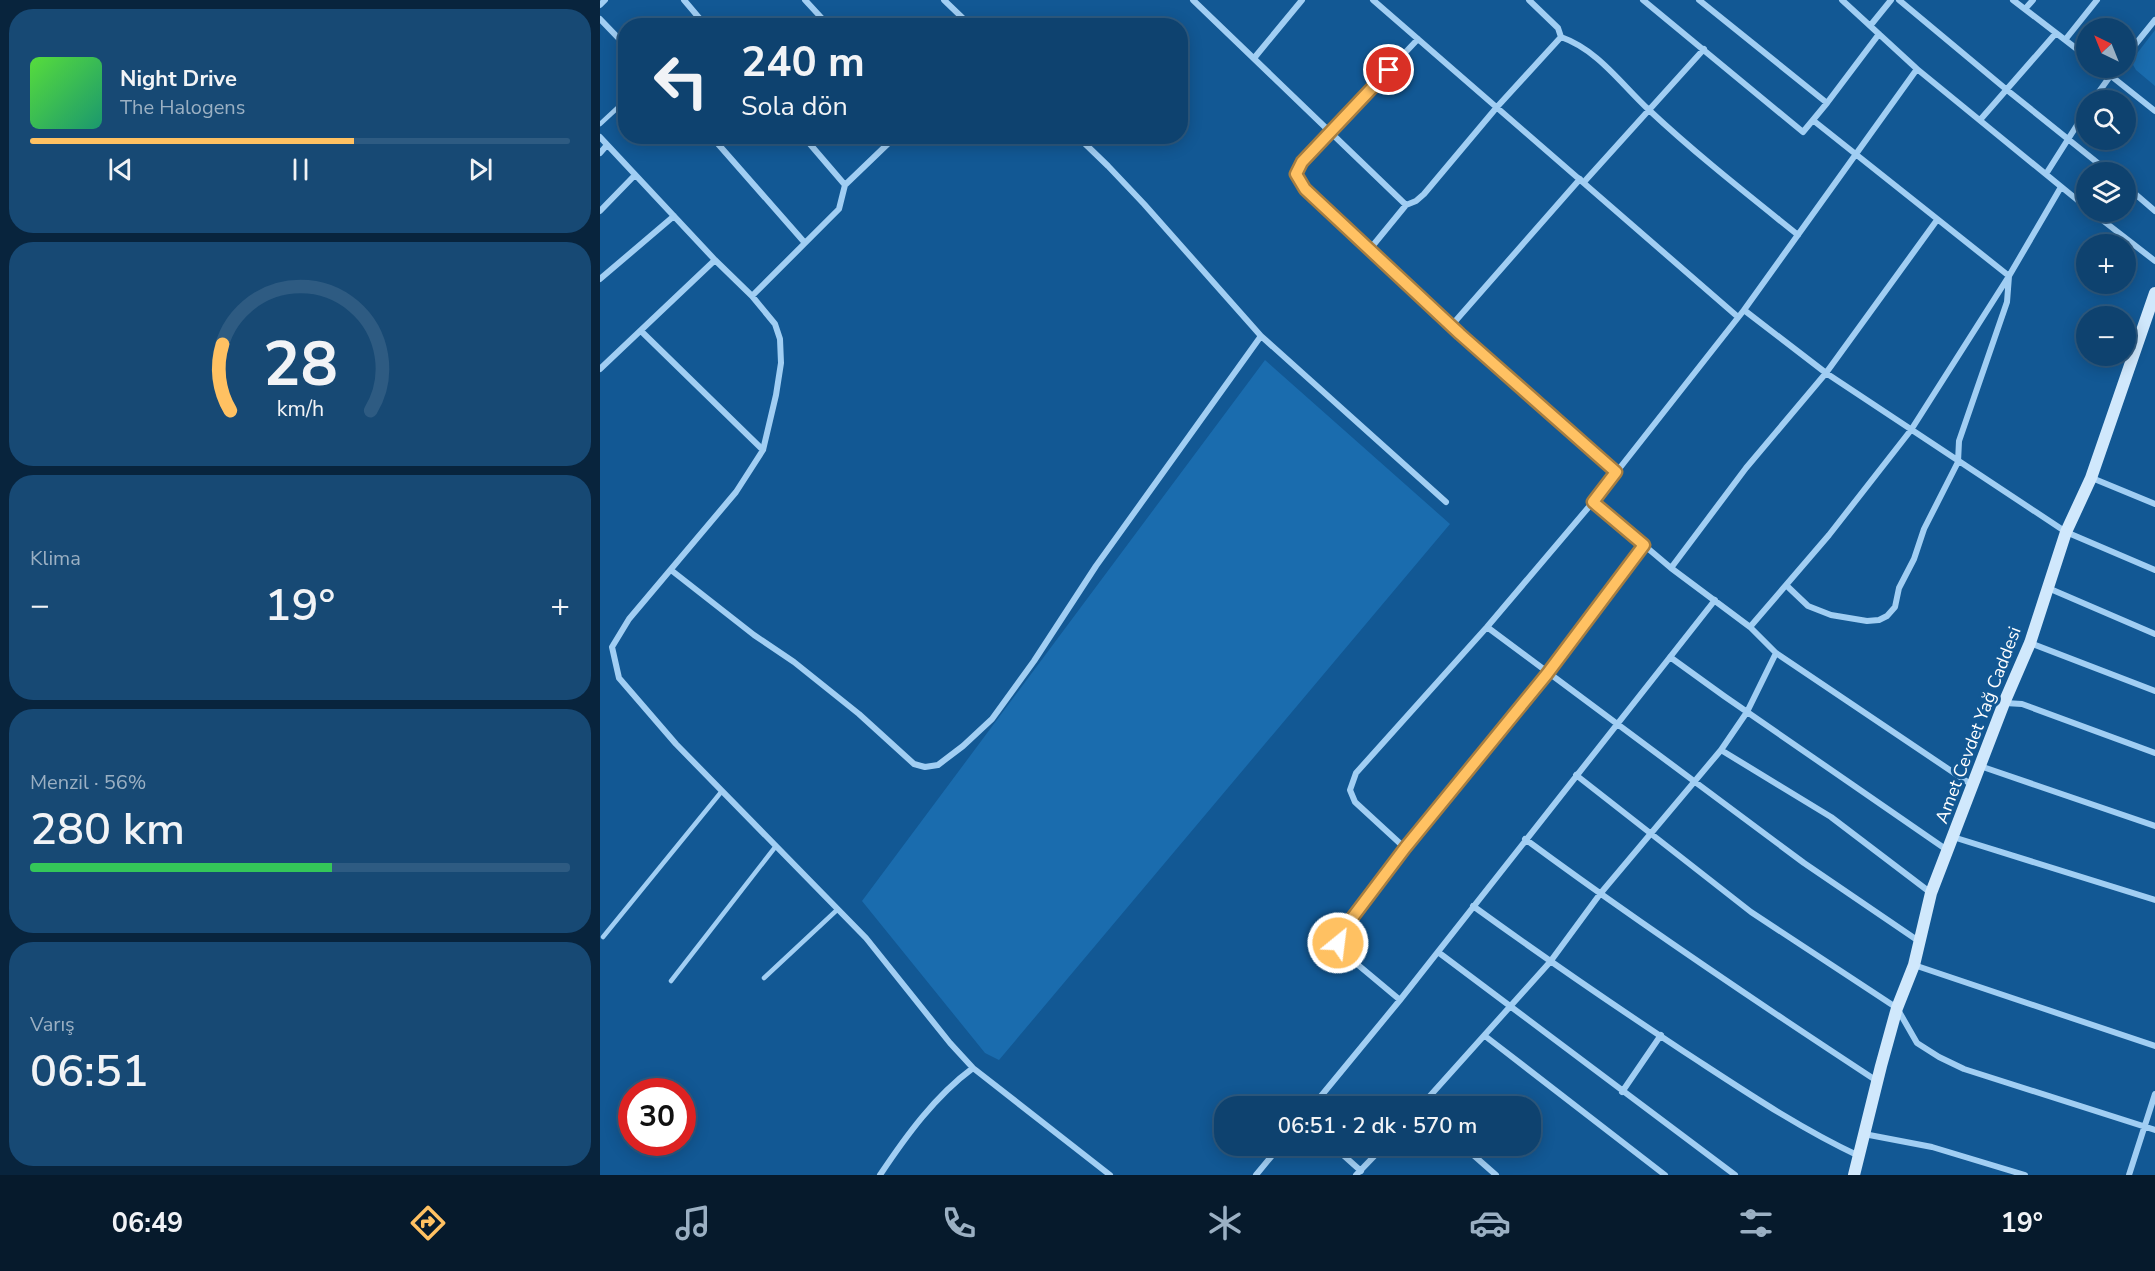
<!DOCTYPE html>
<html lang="tr">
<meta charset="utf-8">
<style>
:root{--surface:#0e426f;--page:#174974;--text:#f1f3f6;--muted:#9bb0c3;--line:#2e5b82;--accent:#ffc162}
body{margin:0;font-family:"Nunito Sans",sans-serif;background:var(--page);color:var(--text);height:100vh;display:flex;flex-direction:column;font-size:22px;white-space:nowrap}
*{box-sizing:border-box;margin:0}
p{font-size:20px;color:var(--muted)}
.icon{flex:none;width:33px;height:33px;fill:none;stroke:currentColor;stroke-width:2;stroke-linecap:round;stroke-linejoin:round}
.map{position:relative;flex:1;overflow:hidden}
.details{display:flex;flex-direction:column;gap:9px;padding:9px;background:#08243d;width:600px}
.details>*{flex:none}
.hud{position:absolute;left:18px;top:18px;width:570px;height:126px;border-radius:24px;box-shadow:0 3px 15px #0003,0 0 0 2px var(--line);background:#0e426f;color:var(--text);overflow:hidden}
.needle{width:39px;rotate:317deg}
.buttons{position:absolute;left:1476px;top:18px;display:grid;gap:12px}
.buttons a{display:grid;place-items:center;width:60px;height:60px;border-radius:50%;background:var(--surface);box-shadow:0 3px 15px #0003,0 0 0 2px var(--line);font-size:30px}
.speed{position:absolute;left:18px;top:1078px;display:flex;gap:12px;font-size:30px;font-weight:700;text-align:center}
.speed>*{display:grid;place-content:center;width:78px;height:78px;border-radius:50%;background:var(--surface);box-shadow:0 3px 15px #0003,0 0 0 2px var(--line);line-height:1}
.speed .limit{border:9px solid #d22;background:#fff;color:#111}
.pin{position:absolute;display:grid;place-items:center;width:51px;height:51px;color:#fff;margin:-26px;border:3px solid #fff;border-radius:50%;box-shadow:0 2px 6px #0007}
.me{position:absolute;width:66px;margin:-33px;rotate:29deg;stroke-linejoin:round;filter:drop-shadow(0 0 4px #0008)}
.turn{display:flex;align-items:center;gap:21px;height:126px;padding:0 24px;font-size:27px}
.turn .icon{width:78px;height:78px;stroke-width:2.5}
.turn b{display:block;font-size:42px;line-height:51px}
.big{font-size:45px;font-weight:600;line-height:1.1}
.details .widget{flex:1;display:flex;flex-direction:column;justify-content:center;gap:9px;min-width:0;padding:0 21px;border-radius:24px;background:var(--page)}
.details .dial{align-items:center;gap:0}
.dial svg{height:156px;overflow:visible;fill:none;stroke:var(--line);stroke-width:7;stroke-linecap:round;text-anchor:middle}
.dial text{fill:var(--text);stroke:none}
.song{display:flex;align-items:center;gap:18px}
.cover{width:72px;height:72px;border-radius:9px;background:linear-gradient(135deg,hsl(110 70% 55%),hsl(160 70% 35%))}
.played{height:6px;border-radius:3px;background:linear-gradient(90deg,var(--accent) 60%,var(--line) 60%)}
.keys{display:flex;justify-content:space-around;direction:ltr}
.heat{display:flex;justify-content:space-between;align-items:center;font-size:33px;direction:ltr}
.charge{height:9px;border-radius:4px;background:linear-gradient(90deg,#34c759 56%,var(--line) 0)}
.trip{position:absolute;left:614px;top:1096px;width:327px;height:60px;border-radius:24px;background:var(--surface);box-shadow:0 3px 15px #0003,0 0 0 2px var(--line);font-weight:600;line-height:60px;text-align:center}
.tab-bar{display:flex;height:96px;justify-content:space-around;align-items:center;background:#061a2c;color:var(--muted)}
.tab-bar .icon{width:42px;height:42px}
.tab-bar .selected{color:var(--accent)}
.tab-bar b{font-size:27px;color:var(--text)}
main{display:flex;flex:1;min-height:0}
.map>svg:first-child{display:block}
.green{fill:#1a6cae}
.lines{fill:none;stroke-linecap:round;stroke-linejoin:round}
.lane{stroke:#a1cef3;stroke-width:4.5}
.street{stroke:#a1cef3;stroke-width:6}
.secondary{stroke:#d0e8fc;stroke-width:12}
.route-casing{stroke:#a67d40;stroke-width:15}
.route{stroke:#ffc162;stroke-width:10}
.labels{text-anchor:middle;stroke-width:6;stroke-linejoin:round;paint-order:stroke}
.street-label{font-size:18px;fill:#fff;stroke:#125894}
</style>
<main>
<section class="details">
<div class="widget">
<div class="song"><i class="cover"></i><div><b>Night Drive</b><p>The Halogens</p></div></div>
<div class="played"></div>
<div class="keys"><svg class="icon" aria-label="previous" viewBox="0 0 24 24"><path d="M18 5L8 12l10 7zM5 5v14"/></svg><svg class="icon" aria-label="pause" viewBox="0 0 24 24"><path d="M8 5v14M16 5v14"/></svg><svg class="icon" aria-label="next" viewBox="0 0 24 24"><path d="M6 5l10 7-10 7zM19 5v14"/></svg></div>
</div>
<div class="widget dial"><svg viewBox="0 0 100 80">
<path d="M14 69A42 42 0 1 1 86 69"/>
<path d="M14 69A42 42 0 0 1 10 35" stroke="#ffc162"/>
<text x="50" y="56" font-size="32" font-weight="700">28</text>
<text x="50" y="72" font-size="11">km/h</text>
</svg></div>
<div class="widget"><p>Klima</p>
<div class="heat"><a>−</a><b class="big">19°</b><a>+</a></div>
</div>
<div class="widget"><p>Menzil · 56%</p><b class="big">280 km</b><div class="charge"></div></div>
<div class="widget"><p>Varış</p><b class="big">06:51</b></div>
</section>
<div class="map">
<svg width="1555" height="1175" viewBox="0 0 1555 1175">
<rect width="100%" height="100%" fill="#125894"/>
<path class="green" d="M 1555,30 L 1555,86 L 1536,70 L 1532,63 L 1535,56 Z
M 665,360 L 850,524 L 399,1060 L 385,1053 L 262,901 Z"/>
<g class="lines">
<path class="lane" d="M 0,124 L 26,100
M 3,937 L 122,791
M 164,978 L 238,909
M 71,981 L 176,846"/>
<path class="street" d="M 84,0 L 106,26
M 205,0 L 229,26
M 344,0 L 371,26
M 593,0 L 806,205
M 773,0 L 1138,317
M 1043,0 L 1203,132 L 1227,103 L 1279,34
M 1099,0 L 1227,103
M 1242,0 L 1317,69 L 1486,207
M 1299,0 L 1407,90 L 1509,172
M 1413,0 L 1486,56
M 0,5 L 5,0
M 1425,9 L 1433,0
M 0,19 L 26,46
M 1270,26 L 1291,0
M 961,37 C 998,50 1021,84 1049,110 C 1096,154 1147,194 1198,235
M 818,39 L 702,162 L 696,174 L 705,188 L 860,334 L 1016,472
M 1465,40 L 1497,0
M 1526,56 L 1555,20
M 655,57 L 702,0
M 1501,68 L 1555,111
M 1493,100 L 1516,68
M 1380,120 L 1456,33
M 111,136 L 205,243
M 203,136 L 245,185
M 477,136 L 508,166 L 544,204 L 661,336 L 846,502
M 0,137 L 115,260 L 152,296 L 175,324 L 180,339 L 181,363 L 176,395 L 163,450 L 136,492 L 29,619 L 12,647 L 19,678 L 76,744 L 266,938 L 350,1043 L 373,1068 C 335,1096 306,1136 280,1175
M 0,153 L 7,145
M 1446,174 L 1486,111
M 984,182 L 1104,49
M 1526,186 L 1555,211
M 0,211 L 35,175
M 1492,212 L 1555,261
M 770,249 L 806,205 L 816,201 L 824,194 L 897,107 L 961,37 L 958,28 L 929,0
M 0,279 L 74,216
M 152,296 L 239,209 L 245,185 L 296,136
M 1144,310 L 1317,69
M 851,326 L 980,179
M 41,331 L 163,450
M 0,369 L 115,260
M 1492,478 L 1555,504
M 1071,568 L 1146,468 L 1226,373 L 1337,220
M 71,570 L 154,635 L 194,662 L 259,714 L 314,764 L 325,767 L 338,765 L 363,746 L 392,719 L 434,661 L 496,566 L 661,336
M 1186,585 L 1208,606 L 1231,615 L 1267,621 L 1279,620 L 1287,616 L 1295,607 L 1299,588 L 1314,559 L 1324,529 L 1358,462 L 1359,441 L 1407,302 L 1409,276 L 1214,121
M 1448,588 L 1555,634
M 887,627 L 1204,863 L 1320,942
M 1150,627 L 1229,535 L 1311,430 L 1409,276 L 1461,187
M 1430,643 L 1555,691
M 1176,653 L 1372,785
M 1070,657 L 1124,696 L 1347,850
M 1405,703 L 1422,704 L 1555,753
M 1121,750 L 1231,817 L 1331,893
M 1380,766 L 1555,826
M 976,775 L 1151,912 L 1297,1008 L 1317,1043 L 1339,1057 L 1364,1069 L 1555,1130
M 1353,837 L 1555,900
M 925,839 C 1040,924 1158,1003 1277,1081
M 805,848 L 755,802 L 750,790 L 756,773 L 887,627 L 993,502 L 1144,310 L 1226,373 L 1466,532 L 1555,570
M 873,906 C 942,956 1012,1004 1083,1051 C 1140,1088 1197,1127 1259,1156
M 838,952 L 1135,1175
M 1314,965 L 1555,1046
M 800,1000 L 745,954 L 738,943 L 739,934 L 805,848 L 947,674 L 1044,545
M 885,1036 L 1065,1175
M 373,1068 L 510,1175
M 1022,1092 L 1061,1035
M 712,1107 L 800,1000 L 1115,600
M 820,1107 L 950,962 L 1000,894 L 1121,750 L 1147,712 L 1176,653 L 1150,627 L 1071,568 L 993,502
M 1264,1134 L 1332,1147 L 1425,1175
M 733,1146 L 761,1171
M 863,1146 L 896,1175
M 656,1175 L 680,1146
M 756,1175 L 784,1146
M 1529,1175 L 1555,1094"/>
<path class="secondary" d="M 1254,1175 L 1281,1066 L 1297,1008 L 1314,965 L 1331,893 L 1404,703 L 1430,643 L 1466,532 L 1491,478 L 1555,293"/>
</g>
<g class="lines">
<defs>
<path id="route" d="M 738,943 L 740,934 L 805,848 L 947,674 L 1044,545 L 993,502 L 1016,472 L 860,334 L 705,189 L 696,174 L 702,162 L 789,70"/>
</defs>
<use href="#route" class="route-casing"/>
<use href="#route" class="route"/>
</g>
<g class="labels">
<g class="street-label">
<text transform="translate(1378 725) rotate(-69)" y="6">Amet Cevdet Yağ Caddesi</text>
</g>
</g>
</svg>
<div class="buttons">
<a><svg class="needle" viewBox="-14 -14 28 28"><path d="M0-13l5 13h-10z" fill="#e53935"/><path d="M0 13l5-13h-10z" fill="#9bb0c3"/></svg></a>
<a><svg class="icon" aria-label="search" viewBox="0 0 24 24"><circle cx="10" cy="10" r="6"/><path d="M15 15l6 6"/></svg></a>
<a><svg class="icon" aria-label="layers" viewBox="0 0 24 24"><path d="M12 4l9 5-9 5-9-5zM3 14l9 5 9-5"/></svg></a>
<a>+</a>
<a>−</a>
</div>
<div class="speed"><div class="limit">30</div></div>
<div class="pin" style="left:789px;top:70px;background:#d93025"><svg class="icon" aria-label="arrive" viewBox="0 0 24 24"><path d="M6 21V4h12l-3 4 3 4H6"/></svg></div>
<svg class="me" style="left:738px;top:943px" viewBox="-20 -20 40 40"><circle r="17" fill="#ffc162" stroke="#fff" stroke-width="3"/><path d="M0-11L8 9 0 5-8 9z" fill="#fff"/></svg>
<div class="trip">06:51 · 2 dk · 570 m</div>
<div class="hud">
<div class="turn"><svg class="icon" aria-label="left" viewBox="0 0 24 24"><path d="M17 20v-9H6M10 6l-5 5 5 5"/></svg><div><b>240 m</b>Sola dön</div></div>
</div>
</div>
</main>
<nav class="tab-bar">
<b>06:49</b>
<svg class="icon selected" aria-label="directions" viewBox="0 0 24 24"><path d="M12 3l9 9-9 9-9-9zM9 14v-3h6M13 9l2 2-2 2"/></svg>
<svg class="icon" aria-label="music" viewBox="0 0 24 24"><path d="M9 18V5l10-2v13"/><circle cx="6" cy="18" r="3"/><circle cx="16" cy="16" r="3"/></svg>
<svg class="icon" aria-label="phone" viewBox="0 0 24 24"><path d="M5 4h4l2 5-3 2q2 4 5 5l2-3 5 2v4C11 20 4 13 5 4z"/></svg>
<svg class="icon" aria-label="climate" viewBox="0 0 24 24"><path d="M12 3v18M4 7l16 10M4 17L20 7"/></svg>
<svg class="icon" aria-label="car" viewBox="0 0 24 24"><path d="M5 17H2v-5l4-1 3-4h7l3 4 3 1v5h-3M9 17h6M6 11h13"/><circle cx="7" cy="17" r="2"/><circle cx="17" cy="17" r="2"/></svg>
<svg class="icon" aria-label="filters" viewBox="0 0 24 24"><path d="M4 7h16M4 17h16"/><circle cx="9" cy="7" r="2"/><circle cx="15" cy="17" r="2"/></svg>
<b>19°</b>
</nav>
